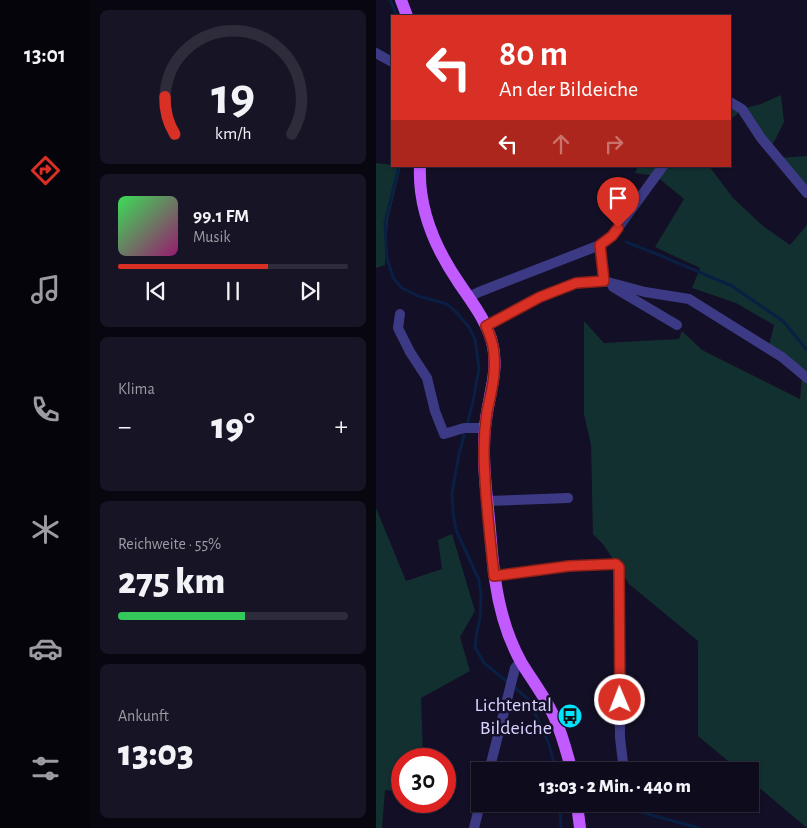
<!DOCTYPE html>
<html lang="de">
<meta charset="utf-8">
<style>
:root{--surface:#0e0b1c;--page:#171425;--text:#f1f3f6;--muted:#9b9ba3;--line:#2e2b3b;--accent:#d93025}
body{margin:0;font-family:"Alegreya Sans",sans-serif;background:var(--page);color:var(--text);height:100vh;display:flex;flex-direction:column;font-size:19px;white-space:nowrap}
*{box-sizing:border-box;margin:0}
p{font-size:16px;color:var(--muted)}
.icon{flex:none;width:28px;height:28px;fill:none;stroke:currentColor;stroke-width:2;stroke-linecap:round;stroke-linejoin:round}
.map{position:relative;flex:1;overflow:hidden}
.drawer{display:flex;flex-direction:column;gap:10px;padding:10px;background:#08060f;width:286px}
.drawer>*{flex:none}
.hud{position:absolute;left:15px;top:15px;width:340px;height:152px;border-radius:0px;box-shadow:0 1px 4px #0004,0 0 0 1px var(--line);background:#d93025;color:#fff;overflow:hidden}
.speed{position:absolute;left:15px;top:748px;display:flex;gap:10px;font-size:25px;font-weight:700;text-align:center}
.speed>*{display:grid;place-content:center;width:65px;height:65px;border-radius:50%;background:var(--surface);box-shadow:0 1px 4px #0004,0 0 0 1px var(--line);line-height:1}
.speed .limit{border:8px solid #d22;background:#fff;color:#111}
.pin{position:absolute;display:grid;place-items:center;width:42px;height:42px;color:#fff;margin:-51px -21px;border-radius:50% 50% 50% 0;rotate:-45deg;box-shadow:0 0 5px #0007}
.pin .icon{rotate:45deg}
.me{position:absolute;width:55px;margin:-28px;rotate:359deg;stroke-linejoin:round;filter:drop-shadow(0 0 4px #0008)}
.turn{display:flex;align-items:center;gap:18px;height:105px;padding:0 25px;font-size:22px}
.turn .icon{width:65px;height:65px;stroke-width:2.5}
.turn b{display:block;font-size:35px;line-height:42px}
.lanes{display:flex;align-items:center;height:48px;padding:0 25px;background:#0003;justify-content:center;gap:25px;direction:ltr}
.lanes .off{opacity:.35}
.big{font-size:38px;font-weight:800;line-height:1.1}
.drawer .card{flex:1;display:flex;flex-direction:column;justify-content:center;gap:8px;min-width:0;padding:0 18px;border-radius:8px;background:var(--page)}
.drawer .dial{align-items:center;gap:0}
.dial svg{height:130px;overflow:visible;fill:none;stroke:var(--line);stroke-width:7;stroke-linecap:round;text-anchor:middle}
.dial text{fill:var(--text);stroke:none}
.song{display:flex;align-items:center;gap:15px}
.cover{width:60px;height:60px;border-radius:8px;background:linear-gradient(135deg,hsl(130 70% 55%),hsl(320 70% 35%))}
.played{height:5px;border-radius:2px;background:linear-gradient(90deg,var(--accent) 65%,var(--line) 65%)}
.keys{display:flex;justify-content:space-around;direction:ltr}
.heat{display:flex;justify-content:space-between;align-items:center;font-size:28px;direction:ltr}
.charge{height:8px;border-radius:4px;background:linear-gradient(90deg,#34c759 55%,var(--line) 0)}
.trip{position:absolute;left:95px;top:762px;width:288px;height:50px;border-radius:0px;background:var(--surface);box-shadow:0 1px 4px #0004,0 0 0 1px var(--line);font-weight:800;line-height:50px;text-align:center}
main{display:flex;flex:1;min-height:0}
.menu{display:flex;flex-direction:column;width:90px;justify-content:space-around;align-items:center;background:#06040b;color:var(--muted)}
.menu .icon{width:35px;height:35px}
.menu .current{color:var(--accent)}
.menu b{font-size:22px;color:var(--text)}
.map>svg:first-child{display:block}
.green{fill:#12302f}
.lines{fill:none;stroke-linecap:round;stroke-linejoin:round}
.stream{stroke:#0a1f44;stroke-width:3}
.minor{stroke:#3d3a85;stroke-width:10}
.major{stroke:#c25bff;stroke-width:12}
.route-casing{stroke:#8d1f18;stroke-width:12}
.route{stroke:#d93025;stroke-width:9}
.labels{text-anchor:middle;stroke-width:5;stroke-linejoin:round;paint-order:stroke}
.poi-label{font-size:20px;fill:#d9d4ff;stroke:#130f26;text-anchor:end}
</style>
<main>
<nav class="menu">
<b>13:01</b>
<svg class="icon current" aria-label="directions" viewBox="0 0 24 24"><path d="M12 3l9 9-9 9-9-9zM9 14v-3h6M13 9l2 2-2 2"/></svg>
<svg class="icon" aria-label="music" viewBox="0 0 24 24"><path d="M9 18V5l10-2v13"/><circle cx="6" cy="18" r="3"/><circle cx="16" cy="16" r="3"/></svg>
<svg class="icon" aria-label="phone" viewBox="0 0 24 24"><path d="M5 4h4l2 5-3 2q2 4 5 5l2-3 5 2v4C11 20 4 13 5 4z"/></svg>
<svg class="icon" aria-label="climate" viewBox="0 0 24 24"><path d="M12 3v18M4 7l16 10M4 17L20 7"/></svg>
<svg class="icon" aria-label="car" viewBox="0 0 24 24"><path d="M5 17H2v-5l4-1 3-4h7l3 4 3 1v5h-3M9 17h6M6 11h13"/><circle cx="7" cy="17" r="2"/><circle cx="17" cy="17" r="2"/></svg>
<svg class="icon" aria-label="filters" viewBox="0 0 24 24"><path d="M4 7h16M4 17h16"/><circle cx="9" cy="7" r="2"/><circle cx="15" cy="17" r="2"/></svg>
</nav>
<section class="drawer">
<div class="card dial"><svg viewBox="0 0 100 80">
<path d="M14 69A42 42 0 1 1 86 69"/>
<path d="M14 69A42 42 0 0 1 8 46" stroke="#d93025"/>
<text x="50" y="56" font-size="32" font-weight="700">19</text>
<text x="50" y="72" font-size="11">km/h</text>
</svg></div>
<div class="card">
<div class="song"><i class="cover"></i><div><b>99.1 FM</b><p>Musik</p></div></div>
<div class="played"></div>
<div class="keys"><svg class="icon" aria-label="previous" viewBox="0 0 24 24"><path d="M18 5L8 12l10 7zM5 5v14"/></svg><svg class="icon" aria-label="pause" viewBox="0 0 24 24"><path d="M8 5v14M16 5v14"/></svg><svg class="icon" aria-label="next" viewBox="0 0 24 24"><path d="M6 5l10 7-10 7zM19 5v14"/></svg></div>
</div>
<div class="card"><p>Klima</p>
<div class="heat"><a>−</a><b class="big">19°</b><a>+</a></div>
</div>
<div class="card"><p>Reichweite · 55%</p><b class="big">275 km</b><div class="charge"></div></div>
<div class="card"><p>Ankunft</p><b class="big">13:03</b></div>
</section>
<div class="map">
<svg width="431" height="828" viewBox="0 0 431 828">
<rect width="100%" height="100%" fill="#130f26"/>
<path class="green" d="M 405,95 L 408,122 L 394,150 L 366,110 L 354,120 L 354,107 L 366,109 L 385,104 Z
M 431,156 L 431,193 L 401,158 Z
M 0,163 L 16,165 L 16,166 L 25,166 L 12,220 L 9,265 L 0,268 Z
M 262,166 L 333,166 L 357,198 L 387,226 L 414,245 L 431,225 L 431,828 L 374,780 L 374,771 L 364,771 L 322,736 L 322,641 L 253,584 L 227,544 L 217,534 L 215,445 L 208,414 L 208,321 L 228,343 L 303,339 L 306,331 L 326,350 L 424,399 L 426,379 L 393,346 L 398,325 L 360,303 L 316,288 L 324,268 L 279,247 L 308,199 L 280,176 L 259,173 Z
M 0,508 L 30,581 L 66,569 L 62,540 L 76,534 L 99,611 L 84,637 L 94,671 L 45,698 L 47,759 L 26,759 L 26,792 L 9,790 L 6,828 L 0,828 Z"/>
<g class="lines">
<path class="stream" d="M 14,0 L 21,16
M 23,166 L 9,222 L 11,259 L 18,279 L 26,288 L 42,296 L 71,304 L 80,312 L 93,327 L 99,339 L 103,369 L 96,406 L 83,454 L 76,493 L 77,512 L 80,530 L 103,580 L 105,595 L 104,619 L 101,631 L 99,647 L 108,663 L 133,683
M 250,242 L 283,255 L 356,286 L 407,321 L 431,350
M 138,687 L 153,700 L 173,744 L 180,771
M 184,804 L 185,828
M 235,804 L 323,828"/>
<path class="minor" d="M 0,53 L 16,62
M 354,102 L 366,109 L 385,138 L 431,193
M 224,245 L 228,281
M 237,287 L 301,325
M 93,297 L 103,292 L 224,245 L 236,236 L 287,166
M 24,314 L 22,328 L 34,352 L 51,378 L 59,411 L 68,434 L 88,428 L 109,428
M 110,326 L 164,297 L 200,283 L 228,281 L 269,292 L 313,299 L 406,357 L 431,378
M 111,501 L 192,498
M 118,576 L 193,566 L 239,564 L 243,567 L 244,738 L 248,771
M 113,771 L 139,668 L 145,661
M 98,828 L 104,804"/>
<path class="major" d="M 25,0 L 31,16
M 44,166 C 42,209 59,248 83,283 C 95,301 110,320 116,342 C 124,371 111,399 109,428 C 106,458 110,489 113,519 C 115,539 116,559 119,579 C 123,607 131,637 145,662 C 157,682 171,699 180,721 C 187,737 191,754 196,771
M 201,804 L 204,828"/>
</g>
<g class="lines">
<defs>
<path id="route" d="M 242,228 L 236,236 L 224,245 L 228,281 L 200,283 L 164,297 L 110,326 C 114,335 118,345 118,355 C 120,375 115,393 111,412 C 109,425 108,437 108,450 C 108,492 114,535 118,576 L 193,566 L 240,564 L 243,567 L 244,700"/>
</defs>
<use href="#route" class="route-casing"/>
<use href="#route" class="route"/>
</g>
<defs>
<symbol id="bus-disc" viewBox="-11 -11 22 22"><circle r="9.5" fill="#00e5ff" stroke="#130f26"/><path d="M-5-6H5V4H4V6H2V4H-2V6H-4V4H-5ZM-3.5-4V0h7V-4ZM-3.5 1.2v1.5H-2V1.2ZM2 1.2v1.5H3.5V1.2Z" fill="#111"/></symbol>
</defs>
<g fill-rule="evenodd">
<use href="#bus-disc" x="180" y="702" width="28" height="28"/>
</g>
<g class="labels">
<g class="poi-label">
<text x="176" y="711">Lichtental<tspan x="176" dy="23">Bildeiche</tspan></text>
</g>
</g>
</svg>
<div class="speed"><div class="limit">30</div></div>
<div class="pin" style="left:242px;top:228px;background:#d93025"><svg class="icon" aria-label="arrive" viewBox="0 0 24 24"><path d="M6 21V4h12l-3 4 3 4H6"/></svg></div>
<svg class="me" style="left:244px;top:700px" viewBox="-20 -20 40 40"><circle r="17" fill="#d93025" stroke="#fff" stroke-width="3"/><path d="M0-11L8 9 0 5-8 9z" fill="#fff"/></svg>
<div class="trip">13:03 · 2 Min. · 440 m</div>
<div class="hud">
<div class="turn"><svg class="icon" aria-label="left" viewBox="0 0 24 24"><path d="M17 20v-9H6M10 6l-5 5 5 5"/></svg><div><b>80 m</b>An der Bildeiche</div></div>
<div class="lanes"><svg class="icon" aria-label="left" viewBox="0 0 24 24"><path d="M17 20v-9H6M10 6l-5 5 5 5"/></svg><svg class="icon off" aria-label="ahead" viewBox="0 0 24 24"><path d="M12 20V5M6 11l6-6 6 6"/></svg><svg class="icon off" aria-label="right" viewBox="0 0 24 24"><path d="M7 20v-9h11M14 6l5 5-5 5"/></svg></div>
</div>
</div>
</main>
